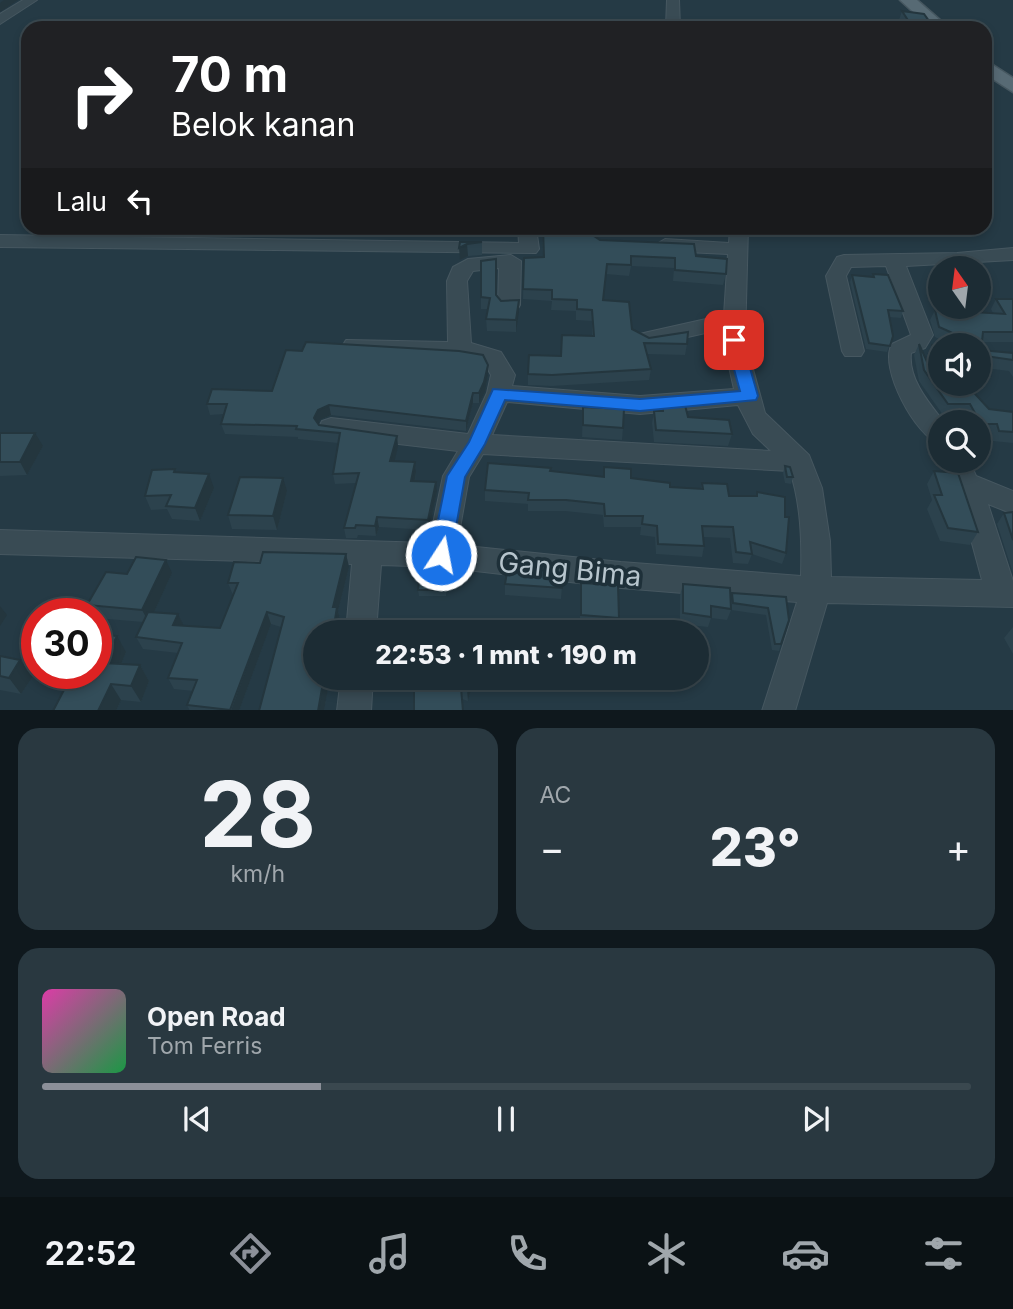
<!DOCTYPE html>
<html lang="id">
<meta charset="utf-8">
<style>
:root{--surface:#1c2c34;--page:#293840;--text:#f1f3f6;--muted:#a0a7ac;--line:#3a484f;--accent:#8c9099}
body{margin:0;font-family:Inter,sans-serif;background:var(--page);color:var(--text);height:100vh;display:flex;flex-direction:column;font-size:26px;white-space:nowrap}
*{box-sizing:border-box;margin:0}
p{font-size:23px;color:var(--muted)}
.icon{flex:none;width:38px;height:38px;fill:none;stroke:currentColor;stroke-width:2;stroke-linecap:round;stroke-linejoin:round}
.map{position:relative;height:710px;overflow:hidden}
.side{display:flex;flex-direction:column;gap:18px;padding:18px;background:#0f181d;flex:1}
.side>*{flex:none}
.hud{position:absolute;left:21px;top:21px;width:971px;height:214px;border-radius:21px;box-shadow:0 4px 10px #0003,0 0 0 2px var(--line);background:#202124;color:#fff;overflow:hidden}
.needle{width:46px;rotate:346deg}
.controls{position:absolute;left:928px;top:256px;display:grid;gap:14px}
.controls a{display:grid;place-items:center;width:63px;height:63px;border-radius:50%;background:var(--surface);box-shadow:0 4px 10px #0003,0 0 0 2px var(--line);font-size:35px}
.speed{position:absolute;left:21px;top:598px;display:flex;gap:14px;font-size:35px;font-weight:700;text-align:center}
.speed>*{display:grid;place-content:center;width:91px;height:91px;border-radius:50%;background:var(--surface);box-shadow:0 4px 10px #0003,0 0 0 2px var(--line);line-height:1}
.speed .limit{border:10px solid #d22;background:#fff;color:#111}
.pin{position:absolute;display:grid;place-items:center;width:60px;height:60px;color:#fff;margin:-30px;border-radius:14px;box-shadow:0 4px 10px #0006}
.me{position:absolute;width:77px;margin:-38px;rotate:11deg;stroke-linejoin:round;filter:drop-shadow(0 0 5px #0008)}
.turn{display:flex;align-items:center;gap:24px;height:147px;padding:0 35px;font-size:32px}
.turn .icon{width:91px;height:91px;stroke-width:2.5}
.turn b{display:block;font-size:49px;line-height:60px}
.then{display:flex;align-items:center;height:66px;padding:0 35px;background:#0003;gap:14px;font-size:26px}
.big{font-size:52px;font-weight:800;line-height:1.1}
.side .widget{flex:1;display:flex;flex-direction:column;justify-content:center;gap:10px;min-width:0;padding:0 24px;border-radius:21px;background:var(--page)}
.side .dial{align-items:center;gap:0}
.dial b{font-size:91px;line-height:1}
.song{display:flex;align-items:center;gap:21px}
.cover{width:84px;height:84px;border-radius:10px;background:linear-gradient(135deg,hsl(320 70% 55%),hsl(140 70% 35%))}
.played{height:7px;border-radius:4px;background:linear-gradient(90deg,var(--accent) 30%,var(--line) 30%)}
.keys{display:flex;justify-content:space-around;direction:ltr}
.heat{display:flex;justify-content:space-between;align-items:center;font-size:38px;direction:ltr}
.side .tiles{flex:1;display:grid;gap:18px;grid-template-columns:1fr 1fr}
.widget:last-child{grid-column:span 2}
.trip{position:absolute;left:303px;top:620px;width:406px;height:70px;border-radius:35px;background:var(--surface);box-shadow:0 4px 10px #0003,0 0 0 2px var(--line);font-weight:800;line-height:70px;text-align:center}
.tab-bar{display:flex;height:112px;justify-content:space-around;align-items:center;background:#0b1215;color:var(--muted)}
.tab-bar .icon{width:49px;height:49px}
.tab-bar .current{color:var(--accent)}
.tab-bar b{font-size:32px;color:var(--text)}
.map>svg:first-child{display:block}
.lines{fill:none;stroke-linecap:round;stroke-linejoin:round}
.minor-casing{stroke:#465760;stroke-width:2}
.major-casing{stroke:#465760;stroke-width:3}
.minor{fill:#394b54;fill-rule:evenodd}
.major{fill:#576a74;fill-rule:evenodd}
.wall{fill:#2c424d}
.shaded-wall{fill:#24363e}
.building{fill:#334d59;stroke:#24363e;stroke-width:2}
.route{fill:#1a73e8;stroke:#114b97;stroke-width:2}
.labels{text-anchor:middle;stroke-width:7;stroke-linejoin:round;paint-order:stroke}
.near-street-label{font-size:28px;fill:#b7c5cd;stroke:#1e3039}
</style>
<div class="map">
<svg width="1013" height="711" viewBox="0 0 1013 711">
<rect width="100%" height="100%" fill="#253a45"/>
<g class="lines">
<defs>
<path id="minor" d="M 23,0 L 37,0 L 0,24 L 0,14 Z
M 667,0 L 679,0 L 680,28 L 666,28 Z
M 518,228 L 536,228 L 539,249 L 536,253 L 0,247 L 0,235 L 519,243 Z
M 730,228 L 748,228 L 745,340 L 765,413 L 809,455 L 822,488 L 830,541 L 831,577 L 982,580 L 963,510 L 943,460 L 969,460 L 976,476 L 1013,491 L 1013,514 L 988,504 L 1013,581 L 1013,607 L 827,603 L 795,711 L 762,711 L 797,602 L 621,588 L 441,567 L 381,565 L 376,632 L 346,632 L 352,564 L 0,554 L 0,530 L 429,543 L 443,476 L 458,451 L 331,436 L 322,433 L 319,427 L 322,421 L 331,418 L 468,434 L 487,393 L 491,375 L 484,362 L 474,358 L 354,352 L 346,350 L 343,345 L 346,340 L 448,342 L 447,281 L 453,267 L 468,259 L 511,255 L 521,261 L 520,305 L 517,310 L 501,310 L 498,305 L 499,268 L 473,271 L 467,281 L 471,343 L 501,352 L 515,375 L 512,386 L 640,396 L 734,389 L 723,340 L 723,329 L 648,346 L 640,344 L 637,339 L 640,334 L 648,332 L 724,315 L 728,254 L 665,251 L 655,245 L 665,239 L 729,243 ZM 507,402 L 640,414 L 738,405 L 753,434 L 771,451 L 492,435 ZM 483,454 L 790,471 C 801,505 802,541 801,576 L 621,562 L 457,545 L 469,477 Z
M 1013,248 L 1013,260 L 906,266 L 933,335 L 925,348 L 911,353 C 908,379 929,403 944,422 L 940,422 L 940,444 C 916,437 878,367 892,344 L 911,335 L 886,266 L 851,267 L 846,276 L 864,351 L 861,356 L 845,356 L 842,351 L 826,276 L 837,257 L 844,255 L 957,253 Z
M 341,677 L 373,677 L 371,711 L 337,711 Z"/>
<path id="major" d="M 900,0 L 917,0 L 949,28 L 931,28 Z
M 985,60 L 1013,78 L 1013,92 L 985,74 Z"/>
</defs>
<use href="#minor" class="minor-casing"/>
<use href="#major" class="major-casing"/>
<use href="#minor" class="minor"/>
<use href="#major" class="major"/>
</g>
<path class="wall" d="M 902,11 L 934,28 L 904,28 L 899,20 Z
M 542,228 L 598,228 L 598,234 L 595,237 L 600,240 L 696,256 L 726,274 L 723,285 L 673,281 L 674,268 L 631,266 L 629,276 L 606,274 L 603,300 L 632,329 L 649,338 L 687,344 L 685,355 L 647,354 L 651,369 L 649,380 L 552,386 L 528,385 L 528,374 L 561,356 L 592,336 L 592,321 L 576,320 L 576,311 L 551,310 L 552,301 L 523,299 L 524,258 L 543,257 Z
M 636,228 L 670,228 L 668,237 L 639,235 Z
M 460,242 L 482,242 L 482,255 L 468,256 L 460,260 Z
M 873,274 L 903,311 L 901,318 L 889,317 L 893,336 L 887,352 L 866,349 L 850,282 L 852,275 L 872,277 Z
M 496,295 L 501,301 L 519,300 L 516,332 L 487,331 L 486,319 L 488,309 L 481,309 L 481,297 Z
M 996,299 L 1013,299 L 1013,342 L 982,342 L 981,350 L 1013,353 L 1013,377 L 1009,371 L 985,368 L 990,376 L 985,387 L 968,387 L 989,409 L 1013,412 L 1013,443 L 993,441 L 991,435 L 978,434 L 978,422 L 968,422 L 965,415 L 943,415 L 919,381 L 914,355 L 919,344 L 927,363 L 927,356 L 932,345 L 940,383 L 978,383 L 978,345 L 944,345 L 945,342 L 935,337 L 930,320 L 935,310 L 955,313 L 956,311 L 993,313 L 991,309 Z
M 488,365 L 488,375 L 485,392 L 479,403 L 473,403 L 466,431 L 331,415 L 320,420 L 318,424 L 319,425 L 397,436 L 398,447 L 394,461 L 415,462 L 416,472 L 415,481 L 437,492 L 429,530 L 379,527 L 376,536 L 358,535 L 357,538 L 346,538 L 344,528 L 356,483 L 335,484 L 333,474 L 338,443 L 298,439 L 298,437 L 225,434 L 221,424 L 224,414 L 210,415 L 207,404 L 272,391 Z
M 663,403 L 688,417 L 732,434 L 728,446 L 654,442 L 652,423 L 654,411 L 661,411 Z
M 583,407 L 623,428 L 622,440 L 582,437 Z
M 0,433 L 43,446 L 27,475 L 0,476 Z
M 785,466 L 793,477 L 791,484 L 785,483 L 783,473 Z
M 604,467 L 631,478 L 670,487 L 701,489 L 702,483 L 729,496 L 756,496 L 757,492 L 785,517 L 786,553 L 782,564 L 752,554 L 748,564 L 733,563 L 730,538 L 703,537 L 704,546 L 702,557 L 656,554 L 655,537 L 640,535 L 641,527 L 604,527 L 603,515 L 565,511 L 528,511 L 528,504 L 485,501 L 485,490 L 550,471 L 603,477 Z
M 934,471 L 978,532 L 970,545 L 940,541 L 927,509 L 932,500 L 927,484 Z
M 176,472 L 214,488 L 200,521 L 172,519 L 167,509 L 151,510 L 145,496 Z
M 287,491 L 277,530 L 232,529 L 228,515 Z
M 1013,512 L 1013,573 L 997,524 L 1004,513 Z
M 346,554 L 349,567 L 338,611 L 340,619 L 315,677 L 330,677 L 324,711 L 259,711 L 281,627 L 271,624 L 239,711 L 190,711 L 187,705 L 193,691 L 174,689 L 168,678 L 178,653 L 143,649 L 136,637 L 143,622 L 96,618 L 96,614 L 93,614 L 87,605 L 127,574 L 172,573 L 154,612 L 178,614 L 183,625 L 220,628 L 233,595 L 228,583 L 260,563 Z
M 563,573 L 561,599 L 505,595 L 505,584 Z
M 447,578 L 446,596 L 419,596 L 418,590 Z
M 581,583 L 619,618 L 617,631 L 580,628 L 580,596 Z
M 683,584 L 731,599 L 732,593 L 786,597 L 781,644 L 779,651 L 772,650 L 766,615 L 731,610 L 727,620 L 711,618 L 708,627 L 680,624 L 680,595 Z
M 1013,627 L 1013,654 L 1004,638 Z
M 126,652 L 121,664 L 140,665 L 149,681 L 141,702 L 121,700 L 116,711 L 53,711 L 68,689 Z
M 0,656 L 33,676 L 21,694 L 0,690 Z
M 474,677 L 468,701 L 462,699 L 414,711 Z"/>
<path class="shaded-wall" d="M 4,0 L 18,0 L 0,12 L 0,3 Z
M 594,228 L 598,228 L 598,234 L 588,243 L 588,232 Z
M 467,244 L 468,256 L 460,260 L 459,248 Z
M 519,300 L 519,312 L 516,332 L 516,320 Z
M 488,365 L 488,375 L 485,392 L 479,403 L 479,393 Z
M 473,393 L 473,403 L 466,431 L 466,421 Z
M 329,405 L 331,415 L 320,420 L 317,428 L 314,418 L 318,410 Z
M 35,433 L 43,446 L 27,475 L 20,462 Z
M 397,436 L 398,447 L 392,471 L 390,461 Z
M 415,462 L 416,472 L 413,491 L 411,481 Z
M 209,474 L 214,488 L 200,521 L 195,508 Z
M 283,478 L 287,491 L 277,530 L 273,516 Z
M 436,482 L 437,492 L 429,530 L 428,520 Z
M 377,517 L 379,527 L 376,536 L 375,526 Z
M 346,554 L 349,567 L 338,611 L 340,619 L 338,632 L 333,632 L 333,607 Z
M 166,560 L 172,573 L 149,623 L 142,610 Z
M 0,606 L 7,615 L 0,626 Z
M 267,612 L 271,624 L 239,711 L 231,711 Z
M 178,614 L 184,626 L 173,625 Z
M 117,636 L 126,652 L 115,679 L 104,663 Z
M 20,660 L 33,676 L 21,694 L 9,678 Z
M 140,665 L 149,681 L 141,702 L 131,686 Z
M 324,677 L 330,677 L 324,711 L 318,711 Z
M 470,677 L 474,677 L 468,701 L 467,689 Z
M 111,684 L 121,700 L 116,711 L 98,711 Z"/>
<path class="building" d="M 902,11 L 924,14 L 934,28 L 913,28 Z
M 543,228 L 594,228 L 588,232 L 600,240 L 694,244 L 696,256 L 727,259 L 726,274 L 675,270 L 675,258 L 631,256 L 631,265 L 607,264 L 603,300 L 629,302 L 632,329 L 649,338 L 688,332 L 687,344 L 644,343 L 651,369 L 552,375 L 528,374 L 529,355 L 561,356 L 562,335 L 594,336 L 592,310 L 577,309 L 577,300 L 552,299 L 552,290 L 523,289 L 524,258 L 544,257 Z
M 460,242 L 482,242 L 467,244 L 459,248 Z
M 496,259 L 496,295 L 501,301 L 519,300 L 516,320 L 486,319 L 490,298 L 481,297 L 481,261 Z
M 873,274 L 888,275 L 903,311 L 888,310 L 893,336 L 890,346 L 869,343 L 852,275 L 874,277 Z
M 996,299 L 1013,299 L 1013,332 L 983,332 L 981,350 L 1013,353 L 1013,360 L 978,355 L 978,345 L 947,345 L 947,337 L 957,335 L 939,327 L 935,310 L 957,314 L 956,311 L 1005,314 Z
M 306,342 L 459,351 L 483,355 L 488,365 L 484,382 L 479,393 L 473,393 L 466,421 L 329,405 L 318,410 L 314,418 L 319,425 L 397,436 L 390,461 L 415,462 L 411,481 L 436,482 L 428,520 L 377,517 L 375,526 L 356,525 L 355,528 L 344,528 L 359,473 L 333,474 L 340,433 L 296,429 L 297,426 L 221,424 L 227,404 L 207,404 L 212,389 L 272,391 L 286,350 L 302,351 Z
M 919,344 L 933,375 L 932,345 L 940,346 L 940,383 L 965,383 L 989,409 L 1013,412 L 1013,432 L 999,431 L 997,424 L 981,424 L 970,404 L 948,404 L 924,370 Z
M 978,356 L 990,376 L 978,376 Z
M 684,401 L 688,417 L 729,420 L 732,434 L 656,430 L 654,411 L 663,411 L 663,403 Z
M 583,407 L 624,409 L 623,428 L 583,425 Z
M 0,433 L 35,433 L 20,462 L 0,462 Z
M 488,463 L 551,468 L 550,471 L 604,477 L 604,467 L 631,469 L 631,478 L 670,483 L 670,487 L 703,489 L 702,483 L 727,484 L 729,496 L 757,496 L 757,492 L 785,497 L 785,517 L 789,517 L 786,553 L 750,542 L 752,554 L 736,552 L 733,527 L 702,526 L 704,546 L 658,544 L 657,526 L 642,524 L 643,516 L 605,516 L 604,504 L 566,500 L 528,500 L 529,493 L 485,490 Z
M 785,466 L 790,467 L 793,477 L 787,477 Z
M 175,469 L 174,472 L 209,474 L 195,508 L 166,506 L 171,495 L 145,496 L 152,470 Z
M 934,471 L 958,473 L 978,532 L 948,528 L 934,495 L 942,495 Z
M 240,477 L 283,478 L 273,516 L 228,515 Z
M 1013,512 L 1013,540 L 1004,513 Z
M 263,552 L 346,554 L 333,607 L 337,607 L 333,632 L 315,632 L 315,677 L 324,677 L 318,711 L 259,711 L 284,617 L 267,612 L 230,710 L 187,705 L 197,680 L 168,678 L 182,643 L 136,637 L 148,612 L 178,614 L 173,625 L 220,628 L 238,583 L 228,583 L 234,562 L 260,563 Z
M 136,557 L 166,560 L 142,610 L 87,605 L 106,572 L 127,574 Z
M 508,566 L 563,573 L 562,588 L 505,584 Z
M 420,571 L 446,571 L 445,590 L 418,590 Z
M 581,583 L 618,585 L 619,618 L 581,615 Z
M 683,584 L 730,588 L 731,609 L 711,606 L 711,617 L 683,613 Z
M 732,593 L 786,597 L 789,620 L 781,644 L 775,644 L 768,608 L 733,603 Z
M 468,621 L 498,625 L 497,632 L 465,632 Z
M 443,630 L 457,632 L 443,632 Z
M 96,634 L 117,636 L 104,663 L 140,665 L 131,686 L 111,684 L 98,711 L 53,711 L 65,688 L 68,689 L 75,674 L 96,674 Z
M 0,656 L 20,660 L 9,678 L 0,676 Z
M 416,677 L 470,677 L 467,689 L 461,688 L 463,711 L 414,711 L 414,684 Z"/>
<path class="route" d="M 734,335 L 742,340 L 758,396 L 756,400 L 640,411 L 505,400 L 485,444 L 465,477 L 451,555 L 448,561 L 441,564 L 434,561 L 431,555 L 447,476 L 469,442 L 493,389 L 640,399 L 740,391 L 726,340 Z"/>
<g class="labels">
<g class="near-street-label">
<text transform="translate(570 569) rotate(6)" y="10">Gang Bima</text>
</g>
</g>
</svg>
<div class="controls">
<a><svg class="needle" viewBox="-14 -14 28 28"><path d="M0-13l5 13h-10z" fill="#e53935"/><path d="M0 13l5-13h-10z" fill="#a0a7ac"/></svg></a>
<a><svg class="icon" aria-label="sound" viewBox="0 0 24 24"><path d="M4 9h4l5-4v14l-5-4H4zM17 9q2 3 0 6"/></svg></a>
<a><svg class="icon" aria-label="search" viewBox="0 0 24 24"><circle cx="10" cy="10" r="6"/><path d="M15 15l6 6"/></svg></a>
</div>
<div class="speed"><div class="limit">30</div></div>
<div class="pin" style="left:734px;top:340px;background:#d93025"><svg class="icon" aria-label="arrive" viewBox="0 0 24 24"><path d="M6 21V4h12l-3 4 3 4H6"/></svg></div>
<svg class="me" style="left:441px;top:555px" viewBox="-20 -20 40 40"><circle r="17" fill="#1a73e8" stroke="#fff" stroke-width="3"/><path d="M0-11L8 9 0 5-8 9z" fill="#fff"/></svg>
<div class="trip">22:53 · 1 mnt · 190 m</div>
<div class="hud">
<div class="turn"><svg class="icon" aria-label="right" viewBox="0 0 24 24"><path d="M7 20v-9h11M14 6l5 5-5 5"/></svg><div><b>70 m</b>Belok kanan</div></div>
<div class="then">Lalu<svg class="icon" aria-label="left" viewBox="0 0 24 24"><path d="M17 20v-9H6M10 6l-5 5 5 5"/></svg></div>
</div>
</div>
<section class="side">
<div class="tiles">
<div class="widget dial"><b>28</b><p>km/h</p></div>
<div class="widget"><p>AC</p>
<div class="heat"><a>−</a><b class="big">23°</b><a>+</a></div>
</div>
<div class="widget">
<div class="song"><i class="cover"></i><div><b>Open Road</b><p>Tom Ferris</p></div></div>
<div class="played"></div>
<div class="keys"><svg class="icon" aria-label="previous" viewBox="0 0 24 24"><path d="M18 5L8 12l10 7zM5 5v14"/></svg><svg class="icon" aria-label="pause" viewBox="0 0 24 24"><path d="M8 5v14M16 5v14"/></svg><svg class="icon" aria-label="next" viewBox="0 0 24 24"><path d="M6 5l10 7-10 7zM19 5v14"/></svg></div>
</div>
</div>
</section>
<nav class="tab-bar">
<b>22:52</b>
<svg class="icon current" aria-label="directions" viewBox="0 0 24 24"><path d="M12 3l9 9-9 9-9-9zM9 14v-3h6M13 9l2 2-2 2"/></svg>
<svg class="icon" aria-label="music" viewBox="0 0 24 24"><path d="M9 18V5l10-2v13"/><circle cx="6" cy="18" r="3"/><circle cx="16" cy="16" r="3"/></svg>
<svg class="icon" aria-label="phone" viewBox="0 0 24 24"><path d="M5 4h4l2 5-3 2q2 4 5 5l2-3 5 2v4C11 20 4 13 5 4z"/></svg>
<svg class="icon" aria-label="climate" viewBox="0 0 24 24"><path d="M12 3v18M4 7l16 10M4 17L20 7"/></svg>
<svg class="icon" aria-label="car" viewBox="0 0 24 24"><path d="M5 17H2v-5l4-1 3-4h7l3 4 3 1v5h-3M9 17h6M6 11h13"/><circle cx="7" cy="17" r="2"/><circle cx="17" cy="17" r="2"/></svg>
<svg class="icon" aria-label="filters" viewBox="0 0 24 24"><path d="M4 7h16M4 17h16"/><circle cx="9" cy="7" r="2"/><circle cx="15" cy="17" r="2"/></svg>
</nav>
